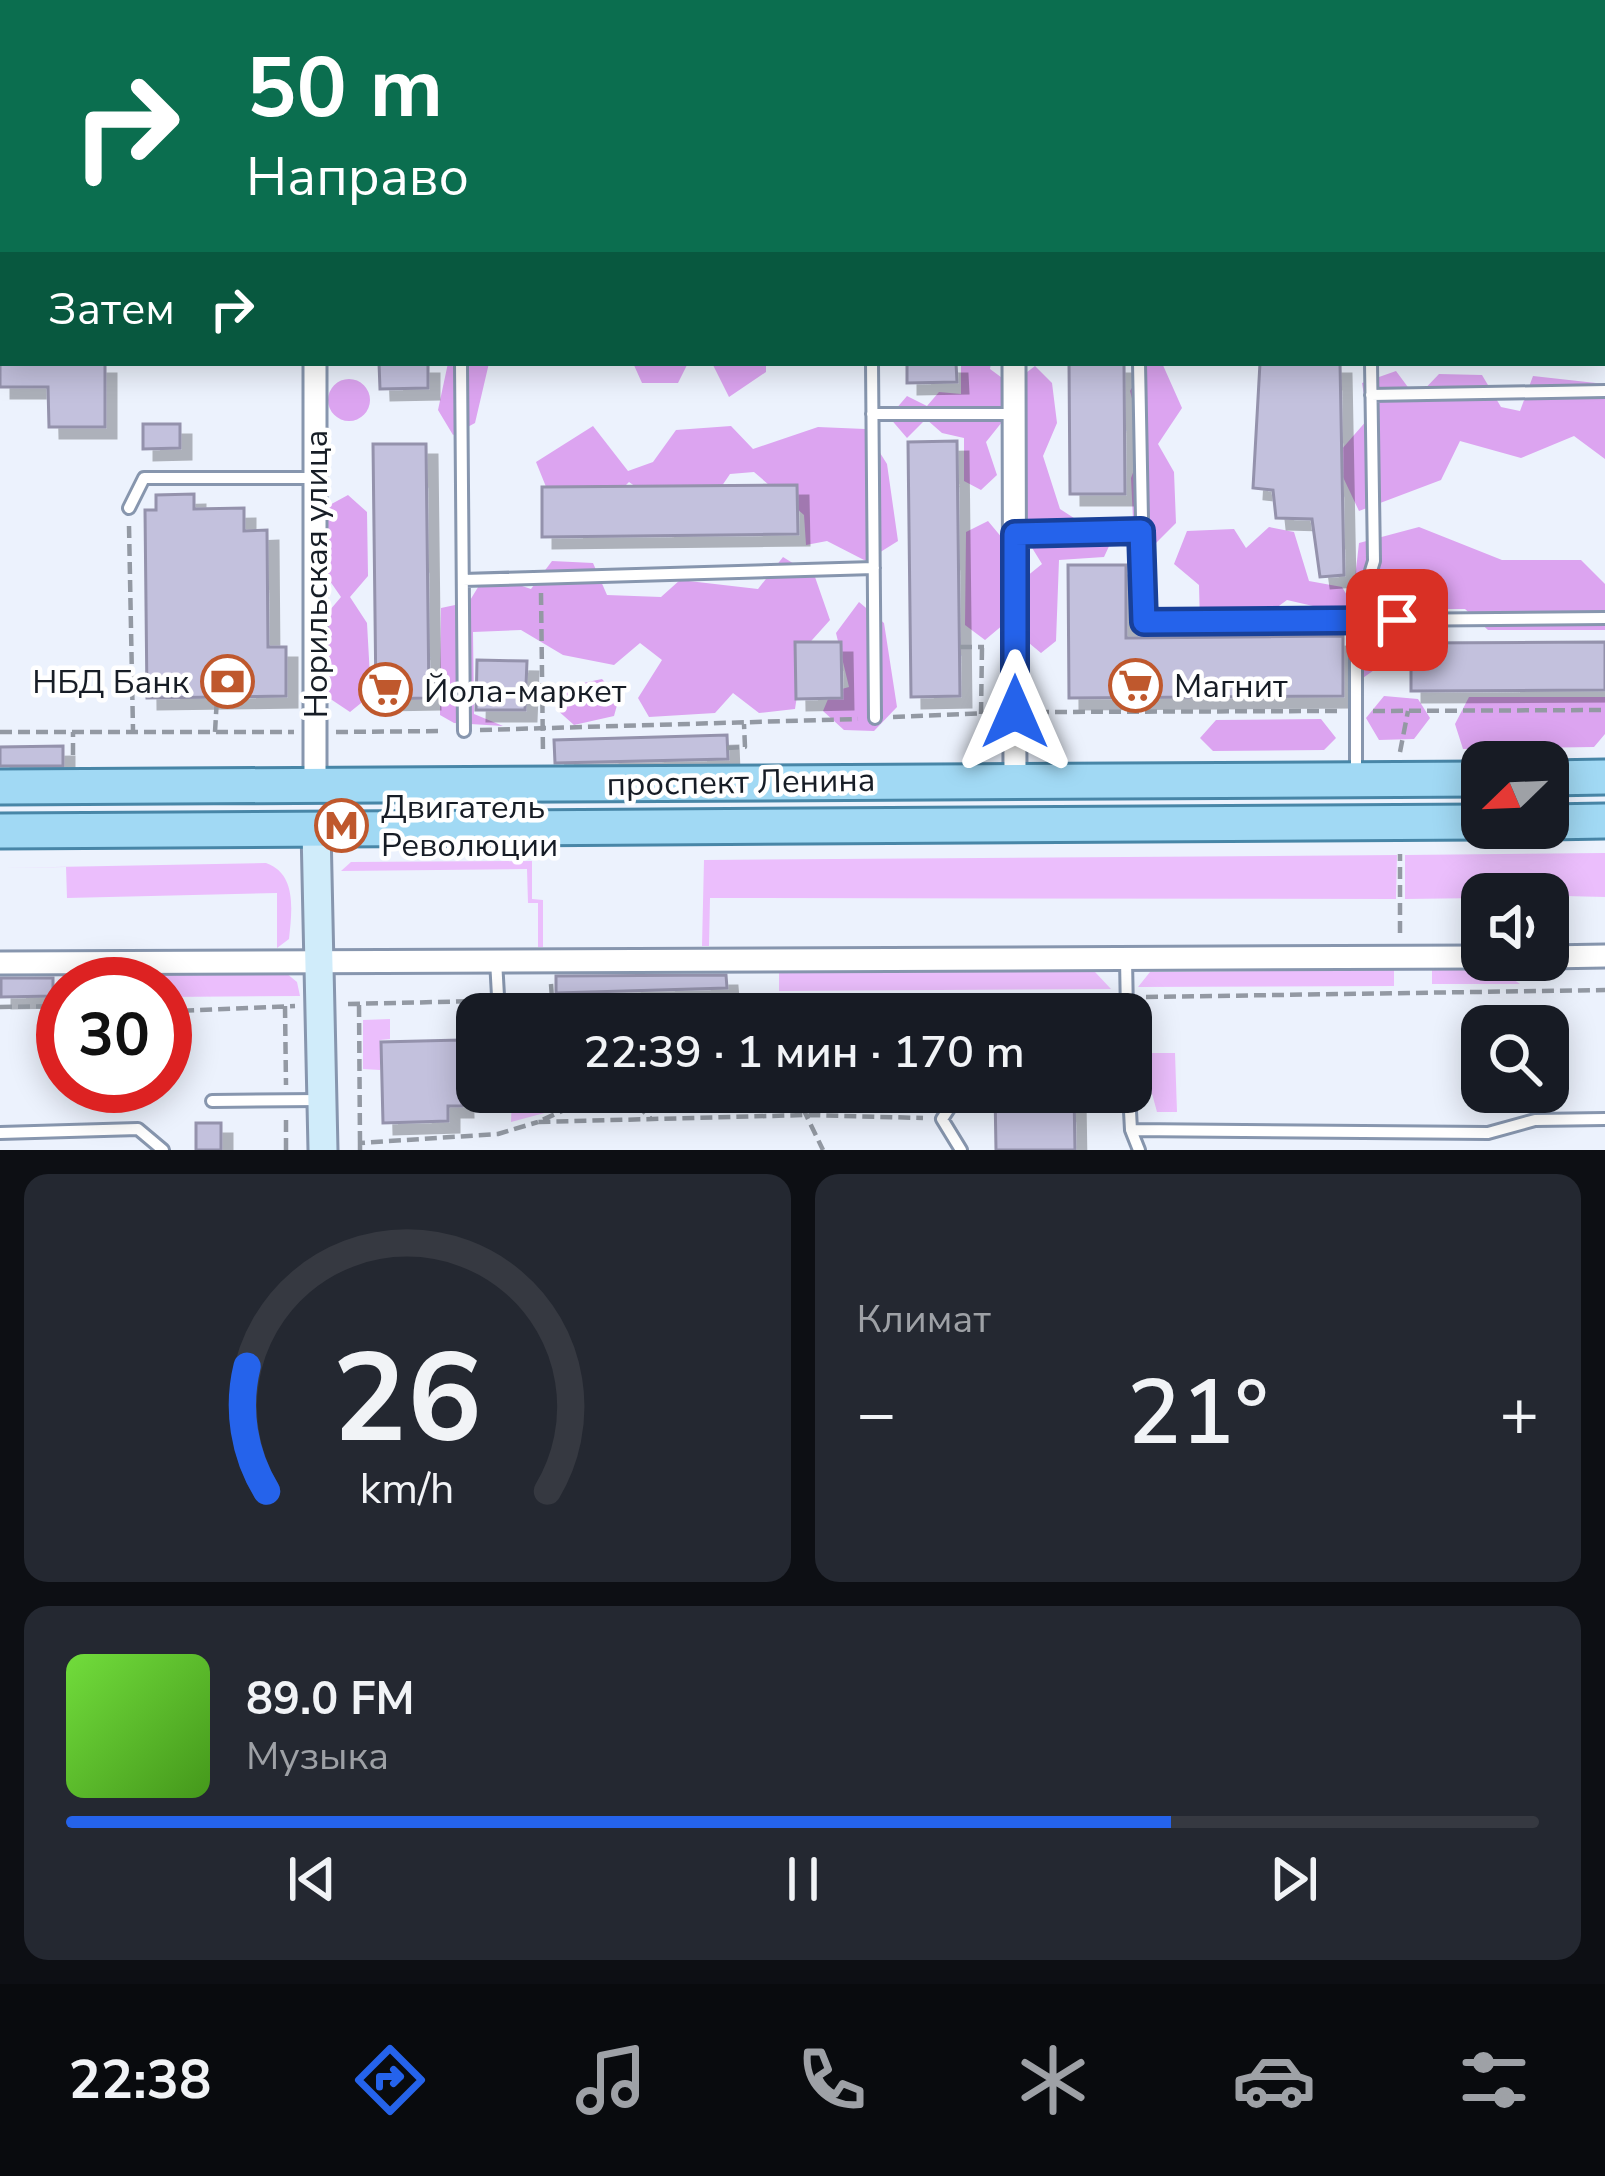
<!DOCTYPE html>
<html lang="ru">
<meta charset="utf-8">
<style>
:root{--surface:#171b24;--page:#242831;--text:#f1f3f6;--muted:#9ea1a6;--line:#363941;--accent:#2563eb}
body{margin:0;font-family:"Nunito Sans",sans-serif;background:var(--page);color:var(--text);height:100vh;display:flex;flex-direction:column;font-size:45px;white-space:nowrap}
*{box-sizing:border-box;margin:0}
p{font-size:39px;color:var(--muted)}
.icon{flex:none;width:66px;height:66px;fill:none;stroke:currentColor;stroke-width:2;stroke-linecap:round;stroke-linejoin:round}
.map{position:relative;height:1150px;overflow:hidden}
.details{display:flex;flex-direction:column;gap:24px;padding:24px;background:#0d0f14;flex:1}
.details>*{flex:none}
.hud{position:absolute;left:0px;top:0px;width:1605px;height:366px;box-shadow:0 6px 30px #0003;background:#0b6e4f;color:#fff;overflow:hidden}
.needle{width:78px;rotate:247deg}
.controls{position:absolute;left:1461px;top:741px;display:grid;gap:24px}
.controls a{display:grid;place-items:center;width:108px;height:108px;border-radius:24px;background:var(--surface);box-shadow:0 6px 30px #0003;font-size:60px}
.speed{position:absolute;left:36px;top:957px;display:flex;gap:24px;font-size:60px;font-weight:700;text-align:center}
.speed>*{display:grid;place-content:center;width:156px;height:156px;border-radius:50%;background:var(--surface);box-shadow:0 6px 30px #0003;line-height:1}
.speed .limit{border:18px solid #d22;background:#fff;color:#111}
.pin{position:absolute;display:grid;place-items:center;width:102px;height:102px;color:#fff;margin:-51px;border-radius:24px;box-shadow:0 6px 18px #0006}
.me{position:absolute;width:132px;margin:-66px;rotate:0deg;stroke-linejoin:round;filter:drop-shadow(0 0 9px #0008)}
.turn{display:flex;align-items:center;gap:42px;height:252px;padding:0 48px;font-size:54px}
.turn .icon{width:156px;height:156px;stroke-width:2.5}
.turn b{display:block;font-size:84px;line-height:102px}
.then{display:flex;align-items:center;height:114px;padding:0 48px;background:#0003;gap:24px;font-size:45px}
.big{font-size:90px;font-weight:600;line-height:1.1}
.details .tile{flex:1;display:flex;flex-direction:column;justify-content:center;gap:18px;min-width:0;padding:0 42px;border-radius:24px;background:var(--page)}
.details .dial{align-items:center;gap:0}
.dial svg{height:312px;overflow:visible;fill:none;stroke:var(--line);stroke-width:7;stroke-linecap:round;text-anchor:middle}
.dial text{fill:var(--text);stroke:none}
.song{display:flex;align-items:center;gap:36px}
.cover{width:144px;height:144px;border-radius:18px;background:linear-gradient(135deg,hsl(100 70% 55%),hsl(100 70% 35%))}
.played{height:12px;border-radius:6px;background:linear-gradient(90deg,var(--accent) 75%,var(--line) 75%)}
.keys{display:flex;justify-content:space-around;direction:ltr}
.heat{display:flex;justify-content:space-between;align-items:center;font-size:66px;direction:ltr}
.details .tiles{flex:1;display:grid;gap:24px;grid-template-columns:1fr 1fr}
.tile:last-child{grid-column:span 2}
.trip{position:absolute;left:456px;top:993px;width:696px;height:120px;border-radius:24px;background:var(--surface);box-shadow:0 6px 30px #0003;font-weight:600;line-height:120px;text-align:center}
.dock{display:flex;height:192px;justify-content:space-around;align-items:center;background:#090b0e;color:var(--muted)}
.dock .icon{width:84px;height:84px}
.dock .current{color:var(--accent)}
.dock b{font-size:54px;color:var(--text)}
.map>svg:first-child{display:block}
.green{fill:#ebbefc}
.forest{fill:#dca4f0}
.building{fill:#c3c1dd;stroke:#9492ac;stroke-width:3;filter:url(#shadow)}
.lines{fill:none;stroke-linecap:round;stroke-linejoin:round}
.lane-casing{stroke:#8796ae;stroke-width:16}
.street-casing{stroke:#8796ae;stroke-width:27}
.secondary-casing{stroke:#8796ae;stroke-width:33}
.primary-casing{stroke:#4886a7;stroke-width:39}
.path{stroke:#9399a3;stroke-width:4.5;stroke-dasharray:12 6;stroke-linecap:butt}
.lane{stroke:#fff;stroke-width:10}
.street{stroke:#fff;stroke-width:21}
.secondary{stroke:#d0ecfa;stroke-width:27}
.primary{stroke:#a1d9f4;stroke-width:33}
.route-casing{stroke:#184099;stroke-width:30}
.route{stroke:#2563eb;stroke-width:21}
.labels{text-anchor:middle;stroke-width:9;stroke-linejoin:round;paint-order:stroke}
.street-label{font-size:33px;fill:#171d26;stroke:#fff}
.poi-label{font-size:33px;fill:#171d26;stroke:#fff;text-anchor:start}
</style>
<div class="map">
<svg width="1605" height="1150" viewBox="0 0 1605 1150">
<defs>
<filter id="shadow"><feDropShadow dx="11" dy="11" stdDeviation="0" flood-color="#0004"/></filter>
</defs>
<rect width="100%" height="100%" fill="#ecf2fd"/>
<path class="green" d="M 1605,853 L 1605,897 L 1482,894 L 1482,898 L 1405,899 L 1405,855 Z
M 1397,855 L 1396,899 L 710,898 L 709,946 L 702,946 L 704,860 Z
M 532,861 L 532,899 L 543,900 L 543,947 L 538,947 L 538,903 L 528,903 L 527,869 L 341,871 L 351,862 Z
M 266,863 C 297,874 292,910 289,939 L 277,948 L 277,893 L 67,898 L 66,867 L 0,868 Z
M 779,970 L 1095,972 L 1111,989 L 779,991 Z
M 1394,970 L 1394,986 L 1138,987 L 1150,972 Z
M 1432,970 L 1500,970 L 1520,984 L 1432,984 Z
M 286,973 L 297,982 L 300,996 L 165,997 L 165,984 L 92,984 L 93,975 Z
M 738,1001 L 753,1014 L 563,1014 L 562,1006 Z
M 390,1019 L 390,1039 L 380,1040 L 380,1070 L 363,1069 L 363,1020 Z
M 1141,1053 L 1175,1053 L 1177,1112 L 1157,1112 Z
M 512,1092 L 547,1092 L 552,1111 L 511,1122 Z
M 628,1092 L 756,1092 L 749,1111 L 650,1113 Z"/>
<path class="forest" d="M 448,363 L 489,363 L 475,423 L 453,435 L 438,410 Z
M 633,363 L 688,363 L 678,383 L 642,383 Z
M 712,363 L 766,363 L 766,372 L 729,397 Z
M 961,363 L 991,363 L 990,369 L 1009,383 L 1006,417 L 986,442 L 997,475 L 981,490 L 964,481 L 964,438 L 942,433 L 926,419 L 907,438 L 889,417 L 907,396 L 927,406 L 939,392 L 961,394 Z
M 1147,363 L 1162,363 L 1182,408 L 1158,444 L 1174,472 L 1176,523 L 1149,550 L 1134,540 L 1131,478 L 1144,443 L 1130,391 Z
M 1035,366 L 1052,383 L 1057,423 L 1043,456 L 1060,509 L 1111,542 L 1104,557 L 1059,560 L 1056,641 L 1041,653 L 1023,638 L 1021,581 L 1042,564 L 1018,525 L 1018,379 Z
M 1396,371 L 1416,398 L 1439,374 L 1482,375 L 1501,407 L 1520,411 L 1533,376 L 1605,384 L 1605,459 L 1574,436 L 1521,458 L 1460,441 L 1441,480 L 1359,511 L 1334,458 L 1368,419 L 1362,383 Z
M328 400a21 21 0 1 1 42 0a21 21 0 1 1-42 0Z
M 593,426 L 628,471 L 653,462 L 676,430 L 731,426 L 753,449 L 818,427 L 865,429 L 887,464 L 898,541 L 866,561 L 827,541 L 806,545 L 804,515 L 754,472 L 730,474 L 713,499 L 650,497 L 629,482 L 596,515 L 557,514 L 536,462 Z
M 348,495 L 367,512 L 368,576 L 350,597 L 367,623 L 371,695 L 350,712 L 326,696 L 324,617 L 341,597 L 325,574 L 326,507 Z
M 988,521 L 1008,545 L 1010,619 L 985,640 L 965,625 L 966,532 Z
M 1269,527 L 1294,532 L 1309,581 L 1342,587 L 1375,642 L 1377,668 L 1350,687 L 1349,634 L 1313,606 L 1287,600 L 1253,625 L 1200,625 L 1199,585 L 1174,564 L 1187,531 L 1234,529 L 1246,548 Z
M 1419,527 L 1502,560 L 1581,560 L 1605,584 L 1605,630 L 1488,630 L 1465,609 L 1382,609 L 1355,578 L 1359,543 Z
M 783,557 L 815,577 L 830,620 L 804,649 L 795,709 L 759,713 L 733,693 L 715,713 L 649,717 L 638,698 L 662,660 L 640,643 L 614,665 L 563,655 L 521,630 L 473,632 L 474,714 L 503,726 L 454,723 L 440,715 L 441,608 L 469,602 L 486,574 L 531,589 L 552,561 L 593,563 L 607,595 L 661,597 L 680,580 L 758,589 Z
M 859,602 L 884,623 L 897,707 L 874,731 L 844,730 L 823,711 L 831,692 L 849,687 L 836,633 Z
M 602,679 L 619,698 L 614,716 L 574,725 L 555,708 L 564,687 Z
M 1384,696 L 1418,699 L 1430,718 L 1414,739 L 1379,740 L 1366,718 Z
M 1469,697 L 1605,697 L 1605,734 L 1594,747 L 1463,749 L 1455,724 Z
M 1321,719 L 1336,738 L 1324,750 L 1213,751 L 1200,738 L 1216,720 Z"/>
<path class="building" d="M 0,363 L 105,363 L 105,427 L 49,427 L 48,387 L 0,387 Z
M 379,363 L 428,363 L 428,388 L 380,389 Z
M 907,363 L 956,363 L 957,382 L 907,383 Z
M 1069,363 L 1124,363 L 1125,494 L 1070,494 Z
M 1260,363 L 1340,363 L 1344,575 L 1320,577 L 1312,519 L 1276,518 L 1273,490 L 1253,488 Z
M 143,424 L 180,424 L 180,448 L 143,449 Z
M 957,441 L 960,696 L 911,697 L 908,442 Z
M 373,444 L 426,444 L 429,698 L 376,699 Z
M 797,485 L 798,534 L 542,537 L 542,487 Z
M 194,494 L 194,509 L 244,508 L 244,531 L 267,530 L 268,647 L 286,647 L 286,696 L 147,698 L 145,510 L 156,510 L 156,495 Z
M 1068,565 L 1126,565 L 1126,638 L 1343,636 L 1343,696 L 1069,698 Z
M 795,642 L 841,642 L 842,698 L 796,699 Z
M 1605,642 L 1605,690 L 1411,691 L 1411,643 Z
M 477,660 L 527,661 L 525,710 L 476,710 Z
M 727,735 L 728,759 L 555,763 L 554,740 Z
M 63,746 L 63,766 L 0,766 L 0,747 Z
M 726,975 L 727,988 L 556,993 L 556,976 Z
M 1,978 L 53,978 L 53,996 L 1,997 Z
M 460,1040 L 462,1106 L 448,1106 L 448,1121 L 383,1123 L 381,1042 Z
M 995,1092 L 1074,1092 L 1075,1150 L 996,1150 Z
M 196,1123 L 221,1123 L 221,1150 L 196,1150 Z"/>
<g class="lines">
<defs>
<path id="lane" d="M 170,0 L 171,3
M 458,0 L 458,3
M 868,0 L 868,3
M 1136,0 L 1136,3
M 1367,0 L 1367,3
M 499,3 L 499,0
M 607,3 L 607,0
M 1602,95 L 1605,95
M 461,363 L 464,731
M 872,363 L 875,718
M 1139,363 L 1144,622 L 1605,618
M 1371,395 L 1605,391
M 872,414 L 1013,414
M 129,508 L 144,478 L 315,478
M 1015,534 L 1141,531
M 463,580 L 874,568
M 1356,776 L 1356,620 L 1374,561 L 1371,363
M 1126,959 L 1127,1014
M 496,960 L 499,1014
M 960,1092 L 942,1119 L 961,1150
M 1129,1092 L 1131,1130 L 1139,1150
M 212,1101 L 320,1100
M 1131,1130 L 1488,1133 L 1535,1120 L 1605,1119
M 0,1133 L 138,1129 L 163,1150"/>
<path id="street" d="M 316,3 L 316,0
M 1015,3 L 1015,0
M 1014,363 L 1015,778
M 315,785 L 315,363
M 1548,957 L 1605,956
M 0,963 L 1482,957"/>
<path id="secondary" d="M 316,829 L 323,1150"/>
<path id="primary" d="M 1548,778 L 1605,777
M 0,787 L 1482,779
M 1548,822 L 1605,821
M 0,831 L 1482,822"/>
</defs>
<use href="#lane" class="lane-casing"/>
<use href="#street" class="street-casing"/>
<use href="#secondary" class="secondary-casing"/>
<use href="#primary" class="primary-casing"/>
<path class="path" d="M 129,526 L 133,730
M 541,593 L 543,753
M 960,647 L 984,647
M 1373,711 L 1605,710
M 1037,712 L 1338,711
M 981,714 L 982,647
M 893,717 L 990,713
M 480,730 L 858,719
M 0,732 L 294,732
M 215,732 L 217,697
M 336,732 L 444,731
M 727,748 L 745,747 L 744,724
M 1400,752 L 1408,711
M 73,755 L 73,732
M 1400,933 L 1400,854
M 551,984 L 553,1014
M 759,997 L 760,1014
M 1146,997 L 1605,990
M 516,1000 L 1111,998
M 526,1000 L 540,1014
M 348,1004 L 481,1001
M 359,1005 L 360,1143
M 165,1006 L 179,1011 L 295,1006
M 285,1006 L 286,1085
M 0,1007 L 63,1006
M 558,1092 L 559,1110
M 603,1092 L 538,1122 L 806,1115 L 923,1118
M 624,1092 L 651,1119
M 795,1092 L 823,1150
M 286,1150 L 286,1120
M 360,1150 L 360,1143 L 498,1134 L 538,1122"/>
<use href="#lane" class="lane"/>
<use href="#street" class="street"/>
<use href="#secondary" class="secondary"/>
<use href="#primary" class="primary"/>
</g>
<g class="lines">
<defs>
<path id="route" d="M 1015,712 L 1015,534 L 1141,531 L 1144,622 L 1397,620"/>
</defs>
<use href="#route" class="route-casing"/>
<use href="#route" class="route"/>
</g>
<defs>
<symbol id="bank-ring" viewBox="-11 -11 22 22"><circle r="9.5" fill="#fff" stroke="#bf582d" stroke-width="1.5"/><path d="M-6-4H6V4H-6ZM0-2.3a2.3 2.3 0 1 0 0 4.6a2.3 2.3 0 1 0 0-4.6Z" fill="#bf582d"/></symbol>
<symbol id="supermarket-ring" viewBox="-11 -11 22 22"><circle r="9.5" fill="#fff" stroke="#bf582d" stroke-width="1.5"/><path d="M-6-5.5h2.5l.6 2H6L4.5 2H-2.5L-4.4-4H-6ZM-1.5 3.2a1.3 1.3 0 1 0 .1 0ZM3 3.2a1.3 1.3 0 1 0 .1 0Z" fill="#bf582d"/></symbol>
<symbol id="metro-ring" viewBox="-11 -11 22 22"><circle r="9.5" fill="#fff" stroke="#bf582d" stroke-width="1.5"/><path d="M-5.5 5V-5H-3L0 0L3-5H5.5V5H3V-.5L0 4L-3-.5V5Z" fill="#bf582d"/></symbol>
</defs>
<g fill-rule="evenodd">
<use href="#bank-ring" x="198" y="652" width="59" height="59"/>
<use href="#supermarket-ring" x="1106" y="656" width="59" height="59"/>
<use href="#supermarket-ring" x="356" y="660" width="59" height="59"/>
<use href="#metro-ring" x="312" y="796" width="59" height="59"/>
</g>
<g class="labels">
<g class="street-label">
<text transform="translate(315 574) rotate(-90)" y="12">Норильская улица</text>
<text transform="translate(741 781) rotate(-1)" y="12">проспект Ленина</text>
</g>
<g class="poi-label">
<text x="189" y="693" text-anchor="end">НБД Банк</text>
<text x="1174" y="697">Магнит</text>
<text x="424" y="702">Йола-маркет</text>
<text x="381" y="818">Двигатель<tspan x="381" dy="38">Революции</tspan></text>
</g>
</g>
</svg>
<div class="controls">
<a><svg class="needle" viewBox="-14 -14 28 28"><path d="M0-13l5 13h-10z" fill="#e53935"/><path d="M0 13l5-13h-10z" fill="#9ea1a6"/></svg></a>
<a><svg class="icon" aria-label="sound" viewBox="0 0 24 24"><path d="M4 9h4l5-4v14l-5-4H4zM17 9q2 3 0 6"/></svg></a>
<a><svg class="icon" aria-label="search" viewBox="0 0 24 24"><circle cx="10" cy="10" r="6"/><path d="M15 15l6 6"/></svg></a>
</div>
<div class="speed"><div class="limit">30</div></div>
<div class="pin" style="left:1397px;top:620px;background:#d93025"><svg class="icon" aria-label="arrive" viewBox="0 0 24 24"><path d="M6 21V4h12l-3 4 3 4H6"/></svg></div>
<svg class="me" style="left:1015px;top:712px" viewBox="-20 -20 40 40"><path d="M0-17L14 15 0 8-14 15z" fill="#2563eb" stroke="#fff" stroke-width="4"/></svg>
<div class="trip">22:39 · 1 мин · 170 m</div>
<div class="hud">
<div class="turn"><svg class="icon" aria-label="right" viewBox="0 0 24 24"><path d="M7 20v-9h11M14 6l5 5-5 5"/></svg><div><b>50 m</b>Направо</div></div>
<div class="then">Затем<svg class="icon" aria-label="right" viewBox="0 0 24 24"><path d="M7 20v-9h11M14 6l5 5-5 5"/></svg></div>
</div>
</div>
<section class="details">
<div class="tiles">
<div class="tile dial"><svg viewBox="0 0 100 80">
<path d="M14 69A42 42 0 1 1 86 69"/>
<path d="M14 69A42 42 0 0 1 9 37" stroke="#2563eb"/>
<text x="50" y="56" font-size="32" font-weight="700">26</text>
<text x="50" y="72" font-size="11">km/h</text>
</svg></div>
<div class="tile"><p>Климат</p>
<div class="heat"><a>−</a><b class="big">21°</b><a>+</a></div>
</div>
<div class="tile">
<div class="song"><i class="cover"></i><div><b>89.0 FM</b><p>Музыка</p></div></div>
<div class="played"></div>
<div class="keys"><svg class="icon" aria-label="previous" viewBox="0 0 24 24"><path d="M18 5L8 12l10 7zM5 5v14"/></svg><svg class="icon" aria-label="pause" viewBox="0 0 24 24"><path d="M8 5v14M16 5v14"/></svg><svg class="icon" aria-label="next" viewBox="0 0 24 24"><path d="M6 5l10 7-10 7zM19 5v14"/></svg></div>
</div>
</div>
</section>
<nav class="dock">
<b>22:38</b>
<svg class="icon current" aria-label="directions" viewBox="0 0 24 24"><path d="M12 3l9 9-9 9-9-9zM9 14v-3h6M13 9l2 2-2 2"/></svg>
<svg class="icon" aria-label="music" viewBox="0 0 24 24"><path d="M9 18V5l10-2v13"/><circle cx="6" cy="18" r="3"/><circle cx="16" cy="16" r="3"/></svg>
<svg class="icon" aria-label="phone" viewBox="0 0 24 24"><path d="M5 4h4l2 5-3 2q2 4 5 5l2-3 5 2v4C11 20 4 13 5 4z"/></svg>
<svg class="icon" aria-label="climate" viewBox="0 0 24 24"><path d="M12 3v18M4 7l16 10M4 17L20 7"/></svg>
<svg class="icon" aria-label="car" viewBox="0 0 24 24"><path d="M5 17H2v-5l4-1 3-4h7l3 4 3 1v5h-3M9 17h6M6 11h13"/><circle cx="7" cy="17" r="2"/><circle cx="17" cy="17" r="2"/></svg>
<svg class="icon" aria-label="filters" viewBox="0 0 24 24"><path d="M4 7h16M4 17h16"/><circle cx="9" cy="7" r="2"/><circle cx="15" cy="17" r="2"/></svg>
</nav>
